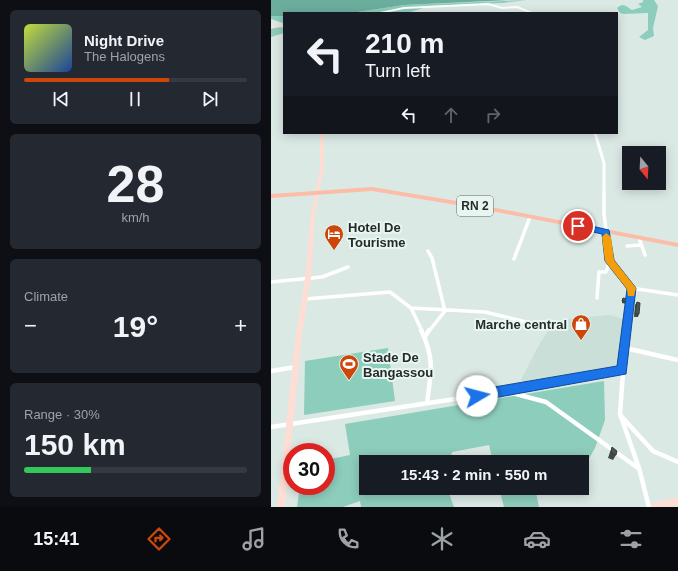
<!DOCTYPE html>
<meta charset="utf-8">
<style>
:root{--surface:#171b24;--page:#242831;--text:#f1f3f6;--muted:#9ea1a6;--line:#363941;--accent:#cd470a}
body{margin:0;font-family:Helvetica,sans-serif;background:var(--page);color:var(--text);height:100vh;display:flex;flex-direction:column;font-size:15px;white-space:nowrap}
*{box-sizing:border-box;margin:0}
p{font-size:13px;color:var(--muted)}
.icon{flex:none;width:22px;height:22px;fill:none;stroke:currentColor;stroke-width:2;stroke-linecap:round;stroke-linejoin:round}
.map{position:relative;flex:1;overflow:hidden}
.panel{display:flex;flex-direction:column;gap:10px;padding:10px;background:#0d0f14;width:271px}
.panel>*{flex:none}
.hud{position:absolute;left:12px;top:12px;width:335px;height:122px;border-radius:0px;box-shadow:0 2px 10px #0003;background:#171b24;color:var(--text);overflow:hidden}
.needle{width:26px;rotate:162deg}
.fabs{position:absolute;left:351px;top:146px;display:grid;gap:8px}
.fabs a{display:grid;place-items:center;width:44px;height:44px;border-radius:0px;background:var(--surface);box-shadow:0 2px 10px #0003;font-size:20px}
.speed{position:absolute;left:12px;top:443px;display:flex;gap:8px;font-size:20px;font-weight:700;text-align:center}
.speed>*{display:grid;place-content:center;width:52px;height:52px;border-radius:50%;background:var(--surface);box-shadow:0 2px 10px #0003;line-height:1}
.speed .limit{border:6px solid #d22;background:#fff;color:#111}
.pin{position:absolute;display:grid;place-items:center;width:34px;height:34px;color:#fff;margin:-17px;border:2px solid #fff;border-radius:50%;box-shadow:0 1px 4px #0007}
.me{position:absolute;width:44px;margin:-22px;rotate:82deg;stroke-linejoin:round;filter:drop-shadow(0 0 3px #0008)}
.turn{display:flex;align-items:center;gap:14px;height:84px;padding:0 16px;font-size:18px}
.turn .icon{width:52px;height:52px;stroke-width:2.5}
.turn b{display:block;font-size:28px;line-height:34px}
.lanes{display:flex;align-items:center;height:38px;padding:0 16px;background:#0003;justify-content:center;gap:20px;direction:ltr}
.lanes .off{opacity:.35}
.big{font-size:30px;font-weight:600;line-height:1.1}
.panel .widget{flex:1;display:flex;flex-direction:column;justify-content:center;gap:6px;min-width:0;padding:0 14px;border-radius:6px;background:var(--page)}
.panel .dial{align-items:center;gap:0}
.dial b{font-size:52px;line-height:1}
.song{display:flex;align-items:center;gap:12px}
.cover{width:48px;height:48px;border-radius:6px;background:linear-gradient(135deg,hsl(70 70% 55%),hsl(220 70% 35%))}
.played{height:4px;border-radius:2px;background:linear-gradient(90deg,var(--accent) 65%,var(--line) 65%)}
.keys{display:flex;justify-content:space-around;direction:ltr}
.heat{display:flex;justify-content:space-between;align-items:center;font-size:22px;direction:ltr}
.charge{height:6px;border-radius:3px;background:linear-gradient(90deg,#34c759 30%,var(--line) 0)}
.trip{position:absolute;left:88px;top:455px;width:230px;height:40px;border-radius:0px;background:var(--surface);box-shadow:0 2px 10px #0003;font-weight:600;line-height:40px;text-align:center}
.menu{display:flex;height:64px;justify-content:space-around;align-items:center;background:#090b0e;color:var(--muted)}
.menu .icon{width:28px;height:28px}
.menu .active{color:var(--accent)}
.menu b{font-size:18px;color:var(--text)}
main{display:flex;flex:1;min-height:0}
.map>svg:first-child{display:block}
.built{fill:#c9dfd8}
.green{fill:#8dcdbc}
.water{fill:#6cae9e}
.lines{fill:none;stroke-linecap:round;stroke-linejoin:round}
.street-far3{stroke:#fff;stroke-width:2}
.street-far2{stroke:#fff;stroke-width:3}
.street-far1{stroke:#fff;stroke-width:3.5}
.street{stroke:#fff;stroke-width:4.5}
.secondary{fill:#feded4;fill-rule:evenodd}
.primary{fill:#fcbda8;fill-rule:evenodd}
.wall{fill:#404a47}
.building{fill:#4a5653;stroke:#343c3a}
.route{fill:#1a73e8;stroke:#114b97}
.slow{fill:#f59e0b}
.labels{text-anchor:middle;stroke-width:4;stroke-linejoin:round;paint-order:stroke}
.shield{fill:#e8f6f2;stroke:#606865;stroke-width:1}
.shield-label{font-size:12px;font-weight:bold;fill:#262b29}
.poi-label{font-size:13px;font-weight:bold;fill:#262b29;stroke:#e8f6f2;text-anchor:start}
</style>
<main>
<section class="panel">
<div class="widget">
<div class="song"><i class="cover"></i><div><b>Night Drive</b><p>The Halogens</p></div></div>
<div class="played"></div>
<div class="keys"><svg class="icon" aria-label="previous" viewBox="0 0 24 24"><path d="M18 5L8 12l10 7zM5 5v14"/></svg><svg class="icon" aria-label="pause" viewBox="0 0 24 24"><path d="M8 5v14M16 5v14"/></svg><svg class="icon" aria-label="next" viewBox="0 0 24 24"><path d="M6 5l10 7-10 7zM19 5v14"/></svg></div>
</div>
<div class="widget dial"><b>28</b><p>km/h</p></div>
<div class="widget"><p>Climate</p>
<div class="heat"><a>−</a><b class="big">19°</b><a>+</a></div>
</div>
<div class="widget"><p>Range · 30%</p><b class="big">150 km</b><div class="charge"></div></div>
</section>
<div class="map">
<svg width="407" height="507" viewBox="0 0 407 507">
<rect width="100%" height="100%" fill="#dbe9e5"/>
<path class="built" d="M 339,315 L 353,319 L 347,369 L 255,384 L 250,380 L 263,354 L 278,329 L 285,320 Z"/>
<path class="green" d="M 256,0 L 231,3 L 159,6 L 139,12 L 80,13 L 133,5 Z
M 372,0 L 383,0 L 387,6 L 382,28 L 383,36 L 374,40 L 368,37 L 377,30 L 377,13 L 353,14 L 349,13 L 346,8 C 352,2 355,6 361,10 L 371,7 L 367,4 L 372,2 Z
M 0,16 L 13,16 L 13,33 L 0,37 L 0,29 L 13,25 L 12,23 L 0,19 Z
M 117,348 L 124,401 L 33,415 L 34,361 Z
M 333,381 L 334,420 L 324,448 L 316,462 L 279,462 L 276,460 L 269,462 L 222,462 L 218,445 L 181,452 L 179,462 L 95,462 L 95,488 L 176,488 L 183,507 L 90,507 L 89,501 L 72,507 L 26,507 L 29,486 L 55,486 L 55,460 L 79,455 L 74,424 Z
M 228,488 L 264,488 L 268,507 L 233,507 Z"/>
<path class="water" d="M 0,0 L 239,0 L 133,5 L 80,13 L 13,13 L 13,16 L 0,16 Z"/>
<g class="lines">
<path class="street-far3" d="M 109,13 L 133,8 L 217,4 L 231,8 L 246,7 L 261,13"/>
<path class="street-far2" d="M 324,133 L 333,163 L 333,193"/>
<path class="street-far1" d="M 333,192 L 333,214 L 339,261 L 360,288 L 355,331
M 368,238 L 374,255
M 356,246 L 370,245
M 157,251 L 161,258 L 174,311 L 158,331
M 243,259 L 259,217
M 0,282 L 51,277 L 77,267 L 52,277
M 360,288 L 407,295
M 326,298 L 328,272 L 335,272 L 339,261
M 34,299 L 119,292 L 140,308 L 214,312 L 271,326
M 140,308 L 151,331"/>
<path class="street" d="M 150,330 C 164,359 160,372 156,403
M 355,330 L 349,414 L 368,468 L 378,507
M 154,337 L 158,330
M 354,348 L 407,360
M 0,371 L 25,367
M 237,392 L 275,402 L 367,468
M 350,416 L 382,451 L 407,462
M 0,427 L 230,392 L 293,379 L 351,370"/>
<path class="secondary" d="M 13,25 L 13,27 L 0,28 L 0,26 Z
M 49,133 L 53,133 L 53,169 L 44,214 L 40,278 L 31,334 L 14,507 L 6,507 L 25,334 L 34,278 L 40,214 L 49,169 Z
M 407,497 L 407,505 L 398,507 L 379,507 L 380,504 L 383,503 Z"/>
<path class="primary" d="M 101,187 L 204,204 L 407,243 L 407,247 L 204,208 L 101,191 L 0,198 L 0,194 Z"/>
</g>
<path class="wall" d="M 351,299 L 355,302 L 355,304 L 351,303 Z
M 366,302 L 368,314 L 367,317 L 363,317 L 364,305 Z
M 341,447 L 345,455 L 342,460 L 337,458 L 339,452 Z"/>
<path class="building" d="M 352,298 L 356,299 L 355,302 L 351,301 Z
M 366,302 L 369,303 L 368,314 L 364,314 Z
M 341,447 L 346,451 L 345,455 L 340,453 Z"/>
<path class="route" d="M 307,223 L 338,230 L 343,260 L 365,288 L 355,374 L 206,401 L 202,399 L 200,396 L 202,392 L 206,390 L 346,366 L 356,289 L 334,261 L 331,234 L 304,228 L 304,224 Z"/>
<path class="slow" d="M 335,233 L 340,237 L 343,260 L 365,288 L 363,296 L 357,296 L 356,289 L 334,261 L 331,237 Z"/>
<defs>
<symbol id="hotel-pin" viewBox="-11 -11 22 30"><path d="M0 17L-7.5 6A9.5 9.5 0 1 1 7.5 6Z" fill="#cd470a" stroke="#e8f6f2"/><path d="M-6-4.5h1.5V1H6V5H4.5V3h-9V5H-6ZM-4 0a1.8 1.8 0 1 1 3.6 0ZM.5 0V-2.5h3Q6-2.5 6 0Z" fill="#fff"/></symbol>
<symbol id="shop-pin" viewBox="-11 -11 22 30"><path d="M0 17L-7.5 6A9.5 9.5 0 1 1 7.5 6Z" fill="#cd470a" stroke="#e8f6f2"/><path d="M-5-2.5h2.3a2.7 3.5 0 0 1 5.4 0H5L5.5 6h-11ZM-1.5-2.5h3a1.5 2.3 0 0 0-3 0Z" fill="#fff"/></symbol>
<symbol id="stadium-pin" viewBox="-11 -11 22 30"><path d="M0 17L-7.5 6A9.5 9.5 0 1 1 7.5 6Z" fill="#cd470a" stroke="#e8f6f2"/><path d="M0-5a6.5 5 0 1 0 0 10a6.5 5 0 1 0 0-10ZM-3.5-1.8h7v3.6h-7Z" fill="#fff"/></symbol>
</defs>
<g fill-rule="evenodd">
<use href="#hotel-pin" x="52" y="223" width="22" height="30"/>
<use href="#shop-pin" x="299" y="313" width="22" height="30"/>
<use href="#stadium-pin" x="67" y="353" width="22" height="30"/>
</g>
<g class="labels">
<rect class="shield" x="186" y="196" width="36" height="20" rx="3"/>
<g class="shield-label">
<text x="204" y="210">RN 2</text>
</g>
<g class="poi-label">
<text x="77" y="232">Hotel De<tspan x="77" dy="15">Tourisme</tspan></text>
<text x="296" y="329" text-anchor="end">Marche central</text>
<text x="92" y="362">Stade De<tspan x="92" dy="15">Bangassou</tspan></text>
</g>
</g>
</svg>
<div class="fabs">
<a><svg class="needle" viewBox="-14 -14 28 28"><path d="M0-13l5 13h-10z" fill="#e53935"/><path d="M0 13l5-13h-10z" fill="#9ea1a6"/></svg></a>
</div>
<div class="speed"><div class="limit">30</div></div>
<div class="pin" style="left:307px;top:226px;background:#d93025"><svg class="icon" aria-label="arrive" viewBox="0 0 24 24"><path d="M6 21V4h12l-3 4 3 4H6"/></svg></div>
<svg class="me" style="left:206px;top:396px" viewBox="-20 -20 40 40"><circle r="19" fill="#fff"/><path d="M0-13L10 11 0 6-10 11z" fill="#1a73e8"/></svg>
<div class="trip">15:43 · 2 min · 550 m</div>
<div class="hud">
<div class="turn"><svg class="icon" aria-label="left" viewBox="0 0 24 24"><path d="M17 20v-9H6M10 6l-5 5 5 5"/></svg><div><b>210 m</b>Turn left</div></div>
<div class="lanes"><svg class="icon" aria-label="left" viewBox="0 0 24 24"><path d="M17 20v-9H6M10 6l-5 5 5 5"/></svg><svg class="icon off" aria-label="ahead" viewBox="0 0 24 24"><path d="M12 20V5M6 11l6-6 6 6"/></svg><svg class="icon off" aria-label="right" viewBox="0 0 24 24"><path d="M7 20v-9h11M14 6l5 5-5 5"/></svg></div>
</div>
</div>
</main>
<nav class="menu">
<b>15:41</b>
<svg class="icon active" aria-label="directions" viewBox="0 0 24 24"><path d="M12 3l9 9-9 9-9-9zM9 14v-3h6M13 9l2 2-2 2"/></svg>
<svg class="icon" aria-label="music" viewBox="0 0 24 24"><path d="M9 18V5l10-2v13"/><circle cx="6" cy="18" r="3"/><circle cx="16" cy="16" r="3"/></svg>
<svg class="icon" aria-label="phone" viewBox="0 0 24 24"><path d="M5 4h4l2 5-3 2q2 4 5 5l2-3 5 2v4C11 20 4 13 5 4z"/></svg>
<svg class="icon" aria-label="climate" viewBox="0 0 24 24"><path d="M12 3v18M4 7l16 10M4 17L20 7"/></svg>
<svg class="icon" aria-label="car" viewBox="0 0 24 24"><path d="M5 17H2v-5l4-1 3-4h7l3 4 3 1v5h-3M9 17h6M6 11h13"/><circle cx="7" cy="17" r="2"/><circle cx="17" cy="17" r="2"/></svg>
<svg class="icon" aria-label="filters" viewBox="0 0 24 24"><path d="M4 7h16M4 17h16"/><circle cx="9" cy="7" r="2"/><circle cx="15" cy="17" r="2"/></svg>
</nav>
